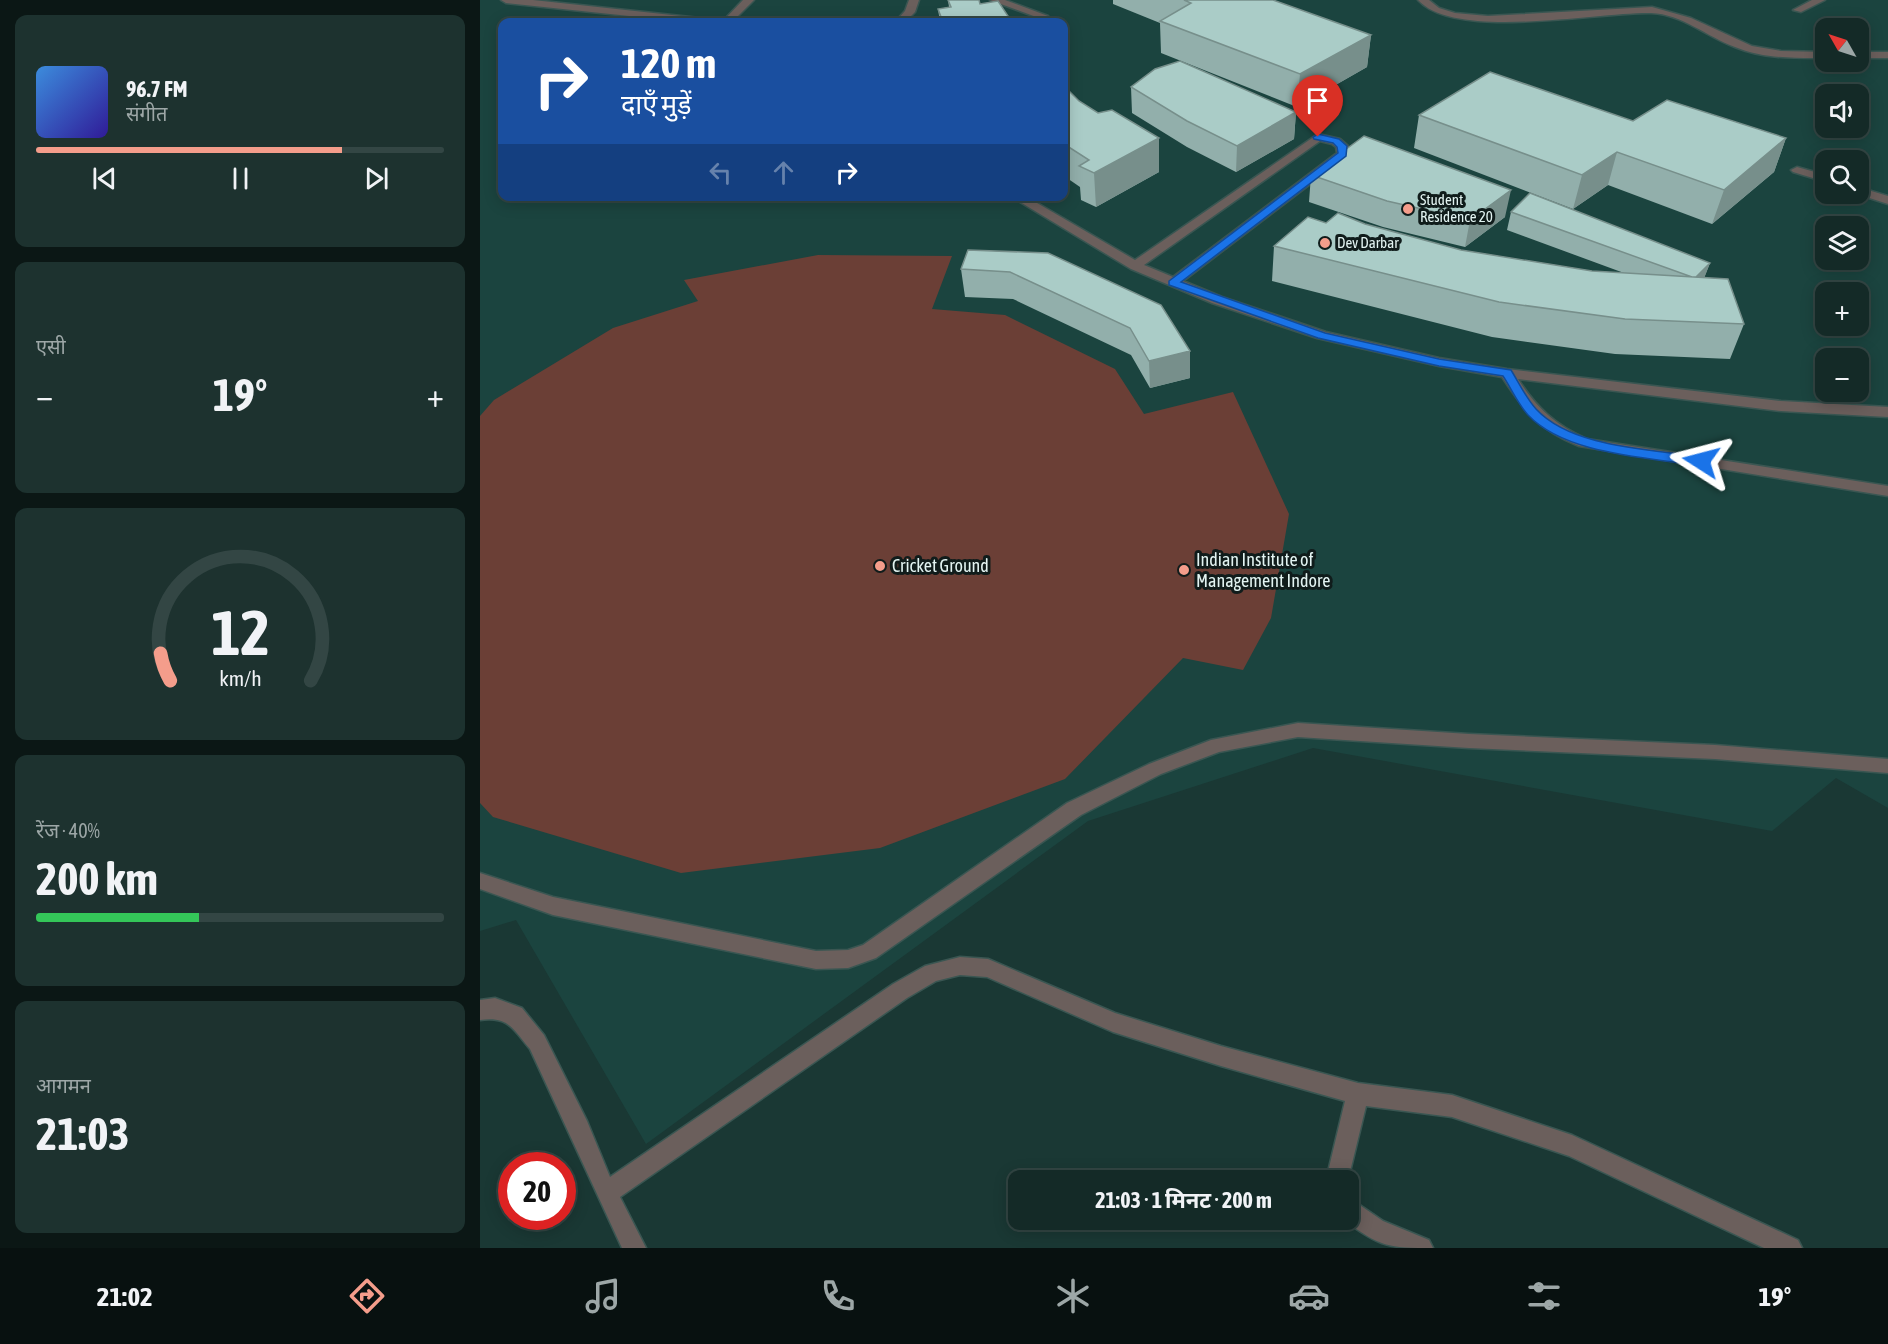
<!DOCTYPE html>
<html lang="hi">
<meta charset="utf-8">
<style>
:root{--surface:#142a27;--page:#1d322f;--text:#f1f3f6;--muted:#9da7a7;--line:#334644;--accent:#f49d8b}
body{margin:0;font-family:"Asap Condensed","Noto Sans Devanagari",sans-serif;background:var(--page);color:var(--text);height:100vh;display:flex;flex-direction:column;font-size:22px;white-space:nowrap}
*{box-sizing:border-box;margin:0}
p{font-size:20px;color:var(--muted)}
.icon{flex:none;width:33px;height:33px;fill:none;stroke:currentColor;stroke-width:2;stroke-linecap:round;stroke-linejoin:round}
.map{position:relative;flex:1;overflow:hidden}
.panel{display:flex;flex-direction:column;gap:15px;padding:15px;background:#0b1715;width:480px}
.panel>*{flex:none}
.guide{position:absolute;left:18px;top:18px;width:570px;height:183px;border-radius:12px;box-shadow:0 3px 15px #0003,0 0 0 2px var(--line);background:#1a4fa0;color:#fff;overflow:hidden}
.needle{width:39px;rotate:309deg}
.buttons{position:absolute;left:1335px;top:18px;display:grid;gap:12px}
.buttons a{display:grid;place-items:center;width:54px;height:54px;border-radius:12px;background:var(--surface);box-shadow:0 3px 15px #0003,0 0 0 2px var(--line);font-size:30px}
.speed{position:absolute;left:18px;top:1152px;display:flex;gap:12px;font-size:30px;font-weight:700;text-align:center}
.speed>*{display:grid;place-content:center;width:78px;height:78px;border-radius:50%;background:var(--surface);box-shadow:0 3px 15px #0003,0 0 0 2px var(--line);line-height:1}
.speed .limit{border:9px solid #d22;background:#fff;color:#111}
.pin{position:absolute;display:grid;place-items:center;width:51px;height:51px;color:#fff;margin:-62px -26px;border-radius:50% 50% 50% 0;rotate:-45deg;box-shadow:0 0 6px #0007}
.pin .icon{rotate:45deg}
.me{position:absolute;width:66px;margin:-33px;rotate:279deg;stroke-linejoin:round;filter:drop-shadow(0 0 4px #0008)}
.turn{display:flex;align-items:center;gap:21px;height:126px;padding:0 24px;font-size:27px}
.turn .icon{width:78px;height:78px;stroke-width:2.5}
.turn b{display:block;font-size:42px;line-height:51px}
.lanes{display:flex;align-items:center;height:57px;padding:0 24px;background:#0003;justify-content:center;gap:30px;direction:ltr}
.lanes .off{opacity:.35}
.big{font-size:45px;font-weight:700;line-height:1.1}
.panel .widget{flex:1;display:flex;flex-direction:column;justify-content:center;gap:9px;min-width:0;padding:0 21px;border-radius:12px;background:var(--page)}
.panel .dial{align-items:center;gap:0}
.dial svg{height:156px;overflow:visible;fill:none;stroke:var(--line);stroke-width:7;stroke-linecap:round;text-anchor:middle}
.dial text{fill:var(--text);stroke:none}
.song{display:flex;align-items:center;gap:18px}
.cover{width:72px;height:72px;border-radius:9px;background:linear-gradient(135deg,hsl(210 70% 55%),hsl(250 70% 35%))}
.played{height:6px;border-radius:3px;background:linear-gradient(90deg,var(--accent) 75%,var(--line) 75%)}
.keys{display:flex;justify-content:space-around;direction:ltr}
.heat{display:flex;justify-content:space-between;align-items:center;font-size:33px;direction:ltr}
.charge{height:9px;border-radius:4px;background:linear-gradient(90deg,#34c759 40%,var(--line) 0)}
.trip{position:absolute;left:528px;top:1170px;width:351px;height:60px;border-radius:12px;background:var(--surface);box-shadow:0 3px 15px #0003,0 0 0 2px var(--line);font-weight:700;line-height:60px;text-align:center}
.dock{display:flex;height:96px;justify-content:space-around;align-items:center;background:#081110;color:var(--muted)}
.dock .icon{width:42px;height:42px}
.dock .current{color:var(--accent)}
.dock b{font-size:27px;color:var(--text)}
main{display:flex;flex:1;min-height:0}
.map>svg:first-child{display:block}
.built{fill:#1b443f;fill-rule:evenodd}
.green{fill:#6b3f36}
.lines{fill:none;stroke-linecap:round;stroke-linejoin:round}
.service-casing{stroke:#3a5652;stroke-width:3}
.minor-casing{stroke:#3a5652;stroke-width:3}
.service{fill:#6b5f5c;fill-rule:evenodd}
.minor{fill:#6b5f5c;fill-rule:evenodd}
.wall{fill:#92afab}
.shaded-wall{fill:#778f8b}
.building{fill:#aaccc7;stroke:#778f8b;stroke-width:1.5}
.route{fill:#1a73e8;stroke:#114b97;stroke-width:1.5}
.poi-dot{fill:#f49d8b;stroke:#101c1b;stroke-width:2}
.labels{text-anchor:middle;stroke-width:6;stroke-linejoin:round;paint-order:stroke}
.far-poi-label{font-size:15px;fill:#e3f4f2;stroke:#101c1b;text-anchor:start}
.poi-label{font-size:18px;fill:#e3f4f2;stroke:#101c1b;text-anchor:start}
</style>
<main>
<section class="panel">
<div class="widget">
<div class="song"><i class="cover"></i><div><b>96.7 FM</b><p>संगीत</p></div></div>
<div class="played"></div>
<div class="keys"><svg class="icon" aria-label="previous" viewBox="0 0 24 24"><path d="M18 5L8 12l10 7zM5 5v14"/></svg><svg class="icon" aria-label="pause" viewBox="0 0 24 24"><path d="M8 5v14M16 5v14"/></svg><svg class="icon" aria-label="next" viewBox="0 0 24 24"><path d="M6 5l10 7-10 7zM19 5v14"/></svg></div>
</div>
<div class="widget"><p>एसी</p>
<div class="heat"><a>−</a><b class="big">19°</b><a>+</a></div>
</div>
<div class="widget dial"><svg viewBox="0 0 100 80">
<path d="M14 69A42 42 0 1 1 86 69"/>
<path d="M14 69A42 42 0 0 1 9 55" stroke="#f49d8b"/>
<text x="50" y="56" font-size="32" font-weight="700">12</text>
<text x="50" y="72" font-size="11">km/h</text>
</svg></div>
<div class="widget"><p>रेंज · 40%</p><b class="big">200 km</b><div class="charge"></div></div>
<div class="widget"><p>आगमन</p><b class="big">21:03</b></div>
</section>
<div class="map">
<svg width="1408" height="1248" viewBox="0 0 1408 1248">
<rect width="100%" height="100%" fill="#1a3834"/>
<path class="built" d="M 0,0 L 1408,0 L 1408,808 L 1356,778 L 1292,831 L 833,748 L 608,821 L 166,1144 L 36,920 L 0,931 ZM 22,22 L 584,22 L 584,196 L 22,196 ZM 1346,28 L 1378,28 L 1378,62 L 1346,62 ZM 1346,94 L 1378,94 L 1378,128 L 1346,128 ZM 1346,160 L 1378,160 L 1378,194 L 1346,194 ZM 1346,226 L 1378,226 L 1378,260 L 1346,260 ZM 1346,292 L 1378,292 L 1378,326 L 1346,326 ZM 1346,358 L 1378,358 L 1378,392 L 1346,392 Z"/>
<path class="green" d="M 338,255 L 472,256 L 452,309 L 525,315 L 635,369 L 664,414 L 753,392 L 809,514 L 791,618 L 763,670 L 703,658 L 585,779 L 400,848 L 201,873 L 13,817 L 0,803 L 0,416 L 14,400 L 133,328 L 218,301 L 204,280 Z"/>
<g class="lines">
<defs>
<path id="service" d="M 21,0 L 53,0 L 229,19 L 234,22 L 206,22 L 26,3 Z
M 263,0 L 274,0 L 252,22 L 242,22 Z
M 429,0 L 439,0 L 435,12 L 425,22 L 415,22 L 425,11 Z
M 510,0 L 525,0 L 568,16 L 559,18 Z
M 938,0 L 949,0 L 959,8 L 975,13 L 1008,16 L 1172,7 L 1211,18 L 1272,46 L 1301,51 L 1346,52 L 1346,58 C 1315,58 1284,59 1255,47 C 1227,37 1202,14 1171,13 C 1115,12 976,41 938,0 Z
M 1332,0 L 1345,0 L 1321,12 L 1313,10 Z
M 1378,52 L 1408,52 L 1408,58 L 1378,58 Z
M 838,134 L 860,139 L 868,146 L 867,156 L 703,281 L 742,297 L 846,332 L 959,358 L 1027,369 L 1301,401 L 1408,407 L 1408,417 L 1301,411 L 1038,379 C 1056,407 1075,425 1107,439 L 1408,486 L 1408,496 L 1099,446 C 1059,430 1045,412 1022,377 L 959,366 L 837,338 L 732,303 L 651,269 L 530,196 L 545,196 L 655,260 ZM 840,141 L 852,144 L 856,147 L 857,153 L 693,277 L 664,265 Z
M 1317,167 L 1346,175 L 1346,182 L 1313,172 L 1311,170 Z
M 1378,187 L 1408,196 L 1408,204 L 1377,194 Z
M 818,723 L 989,734 L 1235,745 L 1408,759 L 1408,773 L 1235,759 L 989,748 L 818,737 L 739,752 L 681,774 L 601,815 L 396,958 L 368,968 L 336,969 L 73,915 L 0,889 L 0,873 L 73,897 L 336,951 L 368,950 L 383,945 L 587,803 L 669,764 L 731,740 Z"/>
<path id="minor" d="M 480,957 L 508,959 L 635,1013 L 741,1046 L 878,1083 L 972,1095 L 1092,1135 L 1318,1240 L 1322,1248 L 1284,1248 L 1089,1156 L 972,1117 L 886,1106 L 868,1180 L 846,1180 L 865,1101 L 741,1066 L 633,1032 L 507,977 L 480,975 L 456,981 L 427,998 L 140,1197 L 166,1248 L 142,1248 L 50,1049 C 33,1029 29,1016 0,1020 L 0,1000 L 15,998 L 42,1008 L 64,1035 L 107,1121 L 130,1177 L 413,984 L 445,966 Z
M 868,1197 L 903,1221 L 949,1240 L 953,1248 C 908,1248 900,1247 864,1220 L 868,1220 Z"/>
</defs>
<use href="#service" class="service-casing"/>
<use href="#minor" class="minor-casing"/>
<use href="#service" class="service"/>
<use href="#minor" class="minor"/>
</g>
<path class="wall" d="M 468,0 L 500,4 L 532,22 L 460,22 L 458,9 L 469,7 Z
M 633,0 L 793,0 L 891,35 L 887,67 L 817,107 L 681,53 L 680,23 L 633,4 Z
M 584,86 L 599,101 L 618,113 L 679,138 L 679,172 L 616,207 L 601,200 L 600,187 L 584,176 Z
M 651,87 L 816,112 L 814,139 L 756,172 L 707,147 L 652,113 Z
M 939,115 L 1153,121 L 1306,138 L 1294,172 L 1232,224 L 1128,185 L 1093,209 L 934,148 Z
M 831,175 L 1025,217 L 985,247 L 903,227 L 829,202 Z
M 1031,212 L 1230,263 L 1224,278 L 1264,324 L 1250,359 L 1135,354 L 1012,337 L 792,281 L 794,246 L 885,224 L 981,250 L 1112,271 L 1144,273 L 1027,230 Z
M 568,253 L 710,378 L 670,388 L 651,355 L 533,299 L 485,297 L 481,269 Z"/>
<path class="shaded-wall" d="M 891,35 L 887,67 L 817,107 L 820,74 Z
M 816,112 L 814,139 L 756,172 L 757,146 Z
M 679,138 L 679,172 L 616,207 L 614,173 Z
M 1306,138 L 1294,172 L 1232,224 L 1244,190 Z
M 1137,152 L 1128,185 L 1093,209 L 1102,175 Z
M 1031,190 L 1025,217 L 985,247 L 990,220 Z
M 1230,263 L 1223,281 L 1215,278 Z
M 710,351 L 710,378 L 670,388 L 669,361 Z"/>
<path class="building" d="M 468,0 L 499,0 L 500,4 L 518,1 L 532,22 L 463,22 L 458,9 L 471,7 Z
M 704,0 L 793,0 L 891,35 L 820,74 L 680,21 L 711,3 Z
M 700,61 L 816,112 L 757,146 L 707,121 L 651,87 L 675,69 Z
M 1010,72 L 1153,121 L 1187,100 L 1306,138 L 1244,190 L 1137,152 L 1102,175 L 939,115 Z
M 584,86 L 599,101 L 618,113 L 632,110 L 679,138 L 614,173 L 599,166 L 609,160 L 584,144 Z
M 884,136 L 1031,190 L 990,220 L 907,201 L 831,175 Z
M 1050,193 L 1230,263 L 1216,277 L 1212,277 L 1031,212 Z
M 858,213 L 885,224 L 981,250 L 1112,271 L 1248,279 L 1264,324 L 1145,319 L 1019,302 L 794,246 L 828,217 L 846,223 Z
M 488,250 L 568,253 L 681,305 L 710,351 L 669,361 L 650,328 L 530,272 L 481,269 Z"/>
<path class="route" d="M 838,134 L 859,139 L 867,146 L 866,156 L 701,282 L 845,333 L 959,359 L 1031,370 C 1039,383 1046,398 1056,409 C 1092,448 1171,449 1221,457 L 1225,458 L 1225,464 L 1221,466 C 1168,457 1086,455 1048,415 C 1038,404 1031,388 1023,376 L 959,366 L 838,338 L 689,285 L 689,281 L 858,153 L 857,147 L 853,143 L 834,139 L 833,137 Z"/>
<g class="poi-dot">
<circle cx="928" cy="209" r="6"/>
<circle cx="845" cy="243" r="6"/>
<circle cx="400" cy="566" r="6"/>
<circle cx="704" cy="570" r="6"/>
</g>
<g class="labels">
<g class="far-poi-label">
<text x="940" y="205">Student<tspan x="940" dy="17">Residence 20</tspan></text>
<text x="857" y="248">Dev Darbar</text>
</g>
<g class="poi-label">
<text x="716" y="566">Indian Institute of<tspan x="716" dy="21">Management Indore</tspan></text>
<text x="412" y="572">Cricket Ground</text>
</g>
</g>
</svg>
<div class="buttons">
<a><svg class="needle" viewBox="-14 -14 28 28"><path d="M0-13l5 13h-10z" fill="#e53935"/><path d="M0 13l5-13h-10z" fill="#9da7a7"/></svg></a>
<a><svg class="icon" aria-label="sound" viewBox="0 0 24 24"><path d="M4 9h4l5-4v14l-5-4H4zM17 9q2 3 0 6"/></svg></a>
<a><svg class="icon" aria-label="search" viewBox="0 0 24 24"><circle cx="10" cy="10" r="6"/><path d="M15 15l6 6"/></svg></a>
<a><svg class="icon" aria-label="layers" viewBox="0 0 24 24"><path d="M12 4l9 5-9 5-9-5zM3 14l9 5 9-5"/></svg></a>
<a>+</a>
<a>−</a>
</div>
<div class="speed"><div class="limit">20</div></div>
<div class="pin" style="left:838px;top:137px;background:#d93025"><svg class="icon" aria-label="arrive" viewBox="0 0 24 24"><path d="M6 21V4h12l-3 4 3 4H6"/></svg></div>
<svg class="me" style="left:1221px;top:461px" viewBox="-20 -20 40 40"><path d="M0-17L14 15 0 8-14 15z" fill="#1a73e8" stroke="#fff" stroke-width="4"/></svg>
<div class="trip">21:03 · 1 मिनट · 200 m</div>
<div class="guide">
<div class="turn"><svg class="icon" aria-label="right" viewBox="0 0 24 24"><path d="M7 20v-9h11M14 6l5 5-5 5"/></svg><div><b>120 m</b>दाएँ मुड़ें</div></div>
<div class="lanes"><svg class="icon off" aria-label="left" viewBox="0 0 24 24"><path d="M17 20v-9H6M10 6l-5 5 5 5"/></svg><svg class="icon off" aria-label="ahead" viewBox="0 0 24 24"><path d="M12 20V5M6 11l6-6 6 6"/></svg><svg class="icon" aria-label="right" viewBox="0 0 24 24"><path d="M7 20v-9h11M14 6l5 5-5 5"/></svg></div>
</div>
</div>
</main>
<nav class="dock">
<b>21:02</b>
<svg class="icon current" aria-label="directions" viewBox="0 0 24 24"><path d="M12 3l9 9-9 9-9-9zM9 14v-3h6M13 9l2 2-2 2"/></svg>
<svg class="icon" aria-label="music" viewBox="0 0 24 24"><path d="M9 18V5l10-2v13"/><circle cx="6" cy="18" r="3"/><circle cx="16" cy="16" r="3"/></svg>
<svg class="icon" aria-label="phone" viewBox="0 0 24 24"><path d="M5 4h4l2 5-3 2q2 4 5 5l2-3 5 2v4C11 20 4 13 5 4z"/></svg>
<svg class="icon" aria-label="climate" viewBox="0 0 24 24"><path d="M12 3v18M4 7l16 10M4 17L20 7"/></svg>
<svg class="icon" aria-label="car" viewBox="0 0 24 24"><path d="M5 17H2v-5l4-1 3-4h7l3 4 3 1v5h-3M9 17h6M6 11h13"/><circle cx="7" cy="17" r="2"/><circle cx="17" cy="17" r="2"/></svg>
<svg class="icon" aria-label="filters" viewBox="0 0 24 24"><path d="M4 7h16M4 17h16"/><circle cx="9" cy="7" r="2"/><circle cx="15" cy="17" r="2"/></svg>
<b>19°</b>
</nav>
